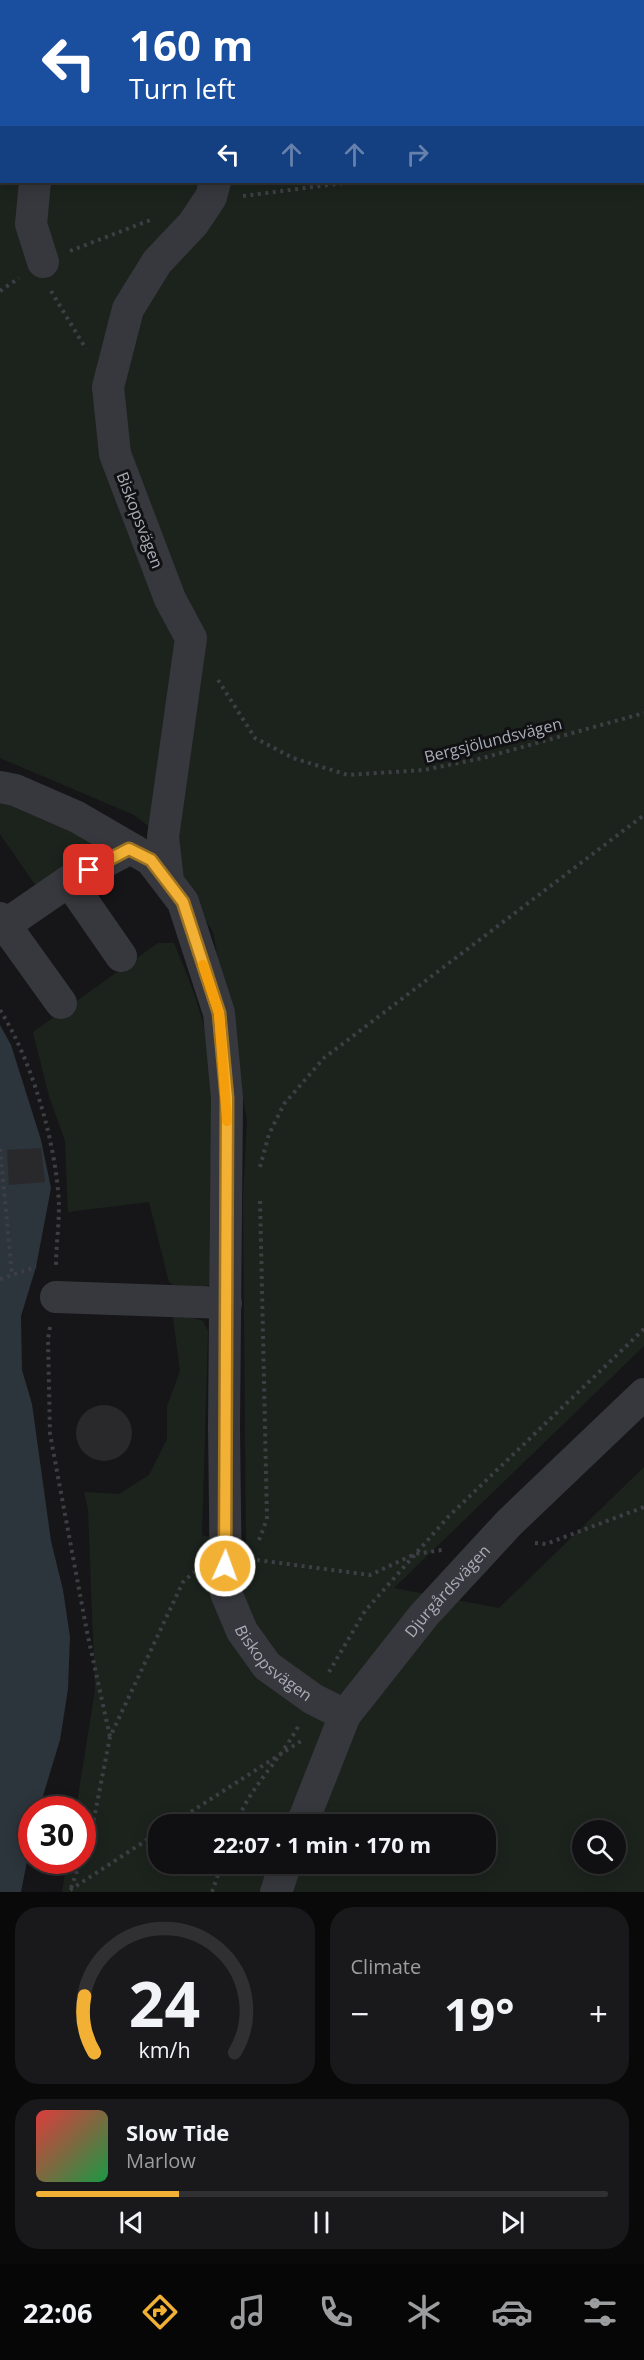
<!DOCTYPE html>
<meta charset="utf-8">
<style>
:root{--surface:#101012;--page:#19191b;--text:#f1f3f6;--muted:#9c9d9f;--line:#303032;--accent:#f2b134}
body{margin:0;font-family:"Open Sans",sans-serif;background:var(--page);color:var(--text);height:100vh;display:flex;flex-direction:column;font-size:22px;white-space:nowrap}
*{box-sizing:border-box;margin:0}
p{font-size:20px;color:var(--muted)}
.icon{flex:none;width:33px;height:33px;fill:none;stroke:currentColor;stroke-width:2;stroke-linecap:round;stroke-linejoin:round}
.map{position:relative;height:1892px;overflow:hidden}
.details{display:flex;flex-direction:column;gap:15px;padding:15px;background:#09090a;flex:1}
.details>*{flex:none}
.guide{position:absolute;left:0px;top:0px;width:645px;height:183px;box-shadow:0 3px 15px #0003,0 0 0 2px var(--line);background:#1a4fa0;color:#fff;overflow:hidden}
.buttons{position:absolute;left:572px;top:1820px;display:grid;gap:12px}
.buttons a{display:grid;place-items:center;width:54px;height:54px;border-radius:50%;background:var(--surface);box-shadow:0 3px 15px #0003,0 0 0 2px var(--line);font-size:30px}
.speed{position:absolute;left:18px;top:1796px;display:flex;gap:12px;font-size:30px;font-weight:700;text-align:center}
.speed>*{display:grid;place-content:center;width:78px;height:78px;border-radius:50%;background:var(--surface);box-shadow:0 3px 15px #0003,0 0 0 2px var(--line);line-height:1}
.speed .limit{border:9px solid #d22;background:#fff;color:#111}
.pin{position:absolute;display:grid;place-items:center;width:51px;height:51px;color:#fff;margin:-26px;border-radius:12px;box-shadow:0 3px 9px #0006}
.me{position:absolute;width:66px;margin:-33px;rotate:2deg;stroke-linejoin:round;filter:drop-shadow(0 0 4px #0008)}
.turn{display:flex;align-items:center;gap:21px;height:126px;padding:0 30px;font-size:27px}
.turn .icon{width:78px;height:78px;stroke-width:2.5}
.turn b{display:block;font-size:42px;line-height:51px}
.lanes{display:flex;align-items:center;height:57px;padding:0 30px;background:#0003;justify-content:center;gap:30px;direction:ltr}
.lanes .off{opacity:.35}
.big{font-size:45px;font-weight:700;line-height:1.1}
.details .tile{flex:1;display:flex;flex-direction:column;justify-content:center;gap:9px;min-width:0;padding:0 21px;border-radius:24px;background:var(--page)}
.details .dial{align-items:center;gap:0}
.dial svg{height:156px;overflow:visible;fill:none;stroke:var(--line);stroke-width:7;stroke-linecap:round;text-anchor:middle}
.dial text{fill:var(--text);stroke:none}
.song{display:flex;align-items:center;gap:18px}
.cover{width:72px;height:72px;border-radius:9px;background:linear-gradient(135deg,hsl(0 70% 55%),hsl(140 70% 35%))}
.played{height:6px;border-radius:3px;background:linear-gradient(90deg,var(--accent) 25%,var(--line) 25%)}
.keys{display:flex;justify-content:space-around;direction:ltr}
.heat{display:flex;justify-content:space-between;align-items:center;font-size:33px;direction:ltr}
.details .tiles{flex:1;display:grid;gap:15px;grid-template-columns:1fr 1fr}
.tile:last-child{grid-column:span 2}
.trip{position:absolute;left:148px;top:1814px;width:348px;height:60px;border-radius:24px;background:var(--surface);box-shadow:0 3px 15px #0003,0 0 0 2px var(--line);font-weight:700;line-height:60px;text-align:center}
.dock{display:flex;height:96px;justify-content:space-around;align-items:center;background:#060607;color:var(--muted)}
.dock .icon{width:42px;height:42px}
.dock .selected{color:var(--accent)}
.dock b{font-size:27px;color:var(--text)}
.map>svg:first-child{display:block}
.green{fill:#1c231d;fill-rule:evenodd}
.water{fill:#2c353c}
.building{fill:#29292c}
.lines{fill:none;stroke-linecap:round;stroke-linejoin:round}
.path{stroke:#3d3f44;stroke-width:4;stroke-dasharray:3 4.5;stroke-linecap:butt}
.minor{stroke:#37383d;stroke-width:32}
.route-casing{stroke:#9d7322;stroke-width:15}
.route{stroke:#f2b134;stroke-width:10}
.slow{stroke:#f59e0b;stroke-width:10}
.labels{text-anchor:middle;stroke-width:6;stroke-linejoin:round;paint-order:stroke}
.street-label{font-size:16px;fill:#a8adb8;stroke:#111113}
</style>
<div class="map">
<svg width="644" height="1892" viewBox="0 0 644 1892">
<rect width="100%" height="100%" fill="#161618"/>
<path class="green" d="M 0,0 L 644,0 L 644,1346 L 394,1588 L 499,1608 L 644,1467 L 644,1892 L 62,1892 L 67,1860 L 82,1860 L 82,1809 L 76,1809 L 95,1690 L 88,1509 L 84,1492 L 119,1494 L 149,1475 L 167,1439 L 167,1406 L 180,1371 L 172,1310 L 203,1321 L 208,1331 L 202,1535 L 246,1545 L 243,1197 L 247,1120 L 213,932 L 187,890 L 169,842 L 134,815 L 0,758 ZM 2,2 L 644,2 L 644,182 L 2,182 ZM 159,1824 L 486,1824 L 486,1863 L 159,1863 ZM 582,1830 L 615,1830 L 615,1863 L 582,1863 Z
M 0,801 L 92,841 L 90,854 L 38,889 L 0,834 Z
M 158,943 L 174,943 C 189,979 205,1017 209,1056 C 217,1132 205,1208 212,1284 C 196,1289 183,1295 169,1282 L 149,1202 L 68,1212 L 65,1141 L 49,1096 L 33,1032 Z"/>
<path class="water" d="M 0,1025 L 11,1045 L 41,1140 L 51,1188 L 36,1267 L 21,1316 L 22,1370 L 32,1404 L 51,1541 L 63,1590 L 70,1637 L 68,1689 L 60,1740 L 39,1809 L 32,1809 L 31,1841 L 21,1892 L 0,1892 Z"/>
<path class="building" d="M 41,1148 L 45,1182 L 9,1185 L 7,1150 Z
M76 1433a28 28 0 1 1 56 0a28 28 0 1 1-56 0Z"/>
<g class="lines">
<path class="path" d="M 243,196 L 352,182
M 70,251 L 153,219
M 0,291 L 19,278
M 51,291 L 86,349
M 218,680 L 255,738 L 293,758 L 348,775 L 424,770 L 483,758 L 644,713
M 0,1010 C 32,1060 57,1146 59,1206 C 59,1226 56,1246 56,1266
M 0,1149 L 12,1274
M 260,1167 L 269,1134 L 284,1104 L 324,1058 L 644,815
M 0,1279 L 36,1267
M 50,1327 L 48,1339 L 50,1434 L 87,1632 L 110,1737
M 259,1540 L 267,1519 L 260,1198
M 535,1543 L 546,1544 L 644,1507
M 257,1560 L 370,1575 L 415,1554 L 442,1550
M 329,1672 L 365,1611 L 449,1516 L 644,1329
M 172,1824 L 301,1741
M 236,1824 C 249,1788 281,1759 299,1725
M 82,1856 L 92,1829 L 110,1737 L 183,1582 L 194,1572
M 71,1888 L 81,1860
M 70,1890 L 159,1832
M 212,1892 L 222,1863"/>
<g class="minor">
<path d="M 237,2 L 238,0"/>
<path d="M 35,182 L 31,224 L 43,262"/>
<path id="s1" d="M 0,787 L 15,790 L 77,817 L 151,860 L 183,902 L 219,1013 L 227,1098 L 224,1427 L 226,1593 L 242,1631 L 267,1666 L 313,1699 L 345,1715"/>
<path d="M 69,881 L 121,956"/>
<path d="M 168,881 L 163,837 L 191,638 L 170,599 L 115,454 L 108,387 L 128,309 L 157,262 L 193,224 L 211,197 L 215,182"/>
<path d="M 0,918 L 61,1003"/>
<path d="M 5,925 L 69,881 L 129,849"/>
<path d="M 56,1297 L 226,1303"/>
<path id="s2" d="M 302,1824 L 345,1715 L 424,1615 L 509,1523 L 644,1394"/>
<path d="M 276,1892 L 286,1863"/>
</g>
</g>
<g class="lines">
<defs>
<path id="route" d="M 89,870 L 129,849 L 151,860 L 183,902 L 219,1013 L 227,1098 L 225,1566"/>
</defs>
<use href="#route" class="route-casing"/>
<use href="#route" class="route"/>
<path class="slow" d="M 203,965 L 219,1013 L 227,1121"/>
</g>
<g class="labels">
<g class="street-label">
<text transform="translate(140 520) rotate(69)" y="6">Biskopsvägen</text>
<text transform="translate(493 740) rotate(-14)" y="6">Bergsjölundsvägen</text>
<text dy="6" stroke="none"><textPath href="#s2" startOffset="278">Djurgårdsvägen</textPath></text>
<text dy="6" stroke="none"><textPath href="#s1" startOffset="1005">Biskopsvägen</textPath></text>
</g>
</g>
</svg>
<div class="buttons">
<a><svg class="icon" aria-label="search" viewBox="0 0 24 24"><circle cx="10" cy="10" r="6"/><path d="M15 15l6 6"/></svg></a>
</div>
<div class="speed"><div class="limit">30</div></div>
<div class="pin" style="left:89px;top:870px;background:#d93025"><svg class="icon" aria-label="arrive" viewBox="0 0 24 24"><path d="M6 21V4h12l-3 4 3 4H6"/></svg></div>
<svg class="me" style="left:225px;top:1566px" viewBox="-20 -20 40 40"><circle r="17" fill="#f2b134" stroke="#fff" stroke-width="3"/><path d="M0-11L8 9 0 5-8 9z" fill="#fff"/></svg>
<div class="trip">22:07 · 1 min · 170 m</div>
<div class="guide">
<div class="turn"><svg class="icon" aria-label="left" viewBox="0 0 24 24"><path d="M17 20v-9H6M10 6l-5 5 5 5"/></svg><div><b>160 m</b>Turn left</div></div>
<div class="lanes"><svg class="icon" aria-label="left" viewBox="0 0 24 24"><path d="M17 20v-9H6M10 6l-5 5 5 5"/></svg><svg class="icon off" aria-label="ahead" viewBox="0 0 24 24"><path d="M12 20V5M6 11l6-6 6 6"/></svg><svg class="icon off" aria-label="ahead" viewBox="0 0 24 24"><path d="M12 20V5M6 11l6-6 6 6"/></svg><svg class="icon off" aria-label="right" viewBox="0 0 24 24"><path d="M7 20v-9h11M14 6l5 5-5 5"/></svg></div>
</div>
</div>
<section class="details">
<div class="tiles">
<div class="tile dial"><svg viewBox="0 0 100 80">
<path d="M14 69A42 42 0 1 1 86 69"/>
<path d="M14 69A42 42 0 0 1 9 40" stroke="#f2b134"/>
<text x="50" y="56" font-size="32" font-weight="700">24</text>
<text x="50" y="72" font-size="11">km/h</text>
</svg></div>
<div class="tile"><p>Climate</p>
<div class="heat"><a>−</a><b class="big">19°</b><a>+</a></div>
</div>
<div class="tile">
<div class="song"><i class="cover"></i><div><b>Slow Tide</b><p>Marlow</p></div></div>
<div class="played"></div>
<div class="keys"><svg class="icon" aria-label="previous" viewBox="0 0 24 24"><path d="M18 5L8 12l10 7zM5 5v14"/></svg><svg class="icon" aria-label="pause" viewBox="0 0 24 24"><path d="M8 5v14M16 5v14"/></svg><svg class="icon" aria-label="next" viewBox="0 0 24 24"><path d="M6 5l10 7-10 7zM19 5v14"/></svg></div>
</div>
</div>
</section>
<nav class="dock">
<b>22:06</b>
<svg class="icon selected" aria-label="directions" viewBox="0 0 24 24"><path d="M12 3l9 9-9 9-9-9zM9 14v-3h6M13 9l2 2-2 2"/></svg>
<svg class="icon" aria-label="music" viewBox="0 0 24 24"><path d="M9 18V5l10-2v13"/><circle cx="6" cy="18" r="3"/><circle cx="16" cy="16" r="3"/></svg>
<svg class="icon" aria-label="phone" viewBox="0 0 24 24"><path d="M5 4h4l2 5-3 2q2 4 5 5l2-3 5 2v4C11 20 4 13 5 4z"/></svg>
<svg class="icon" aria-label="climate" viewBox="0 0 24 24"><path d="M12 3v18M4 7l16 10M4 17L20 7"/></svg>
<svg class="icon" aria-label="car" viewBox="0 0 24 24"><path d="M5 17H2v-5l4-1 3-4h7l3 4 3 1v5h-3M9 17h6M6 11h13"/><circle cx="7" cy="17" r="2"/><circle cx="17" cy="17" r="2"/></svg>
<svg class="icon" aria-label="filters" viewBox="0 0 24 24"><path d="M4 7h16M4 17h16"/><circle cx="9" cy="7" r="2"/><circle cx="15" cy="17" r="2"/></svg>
</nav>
